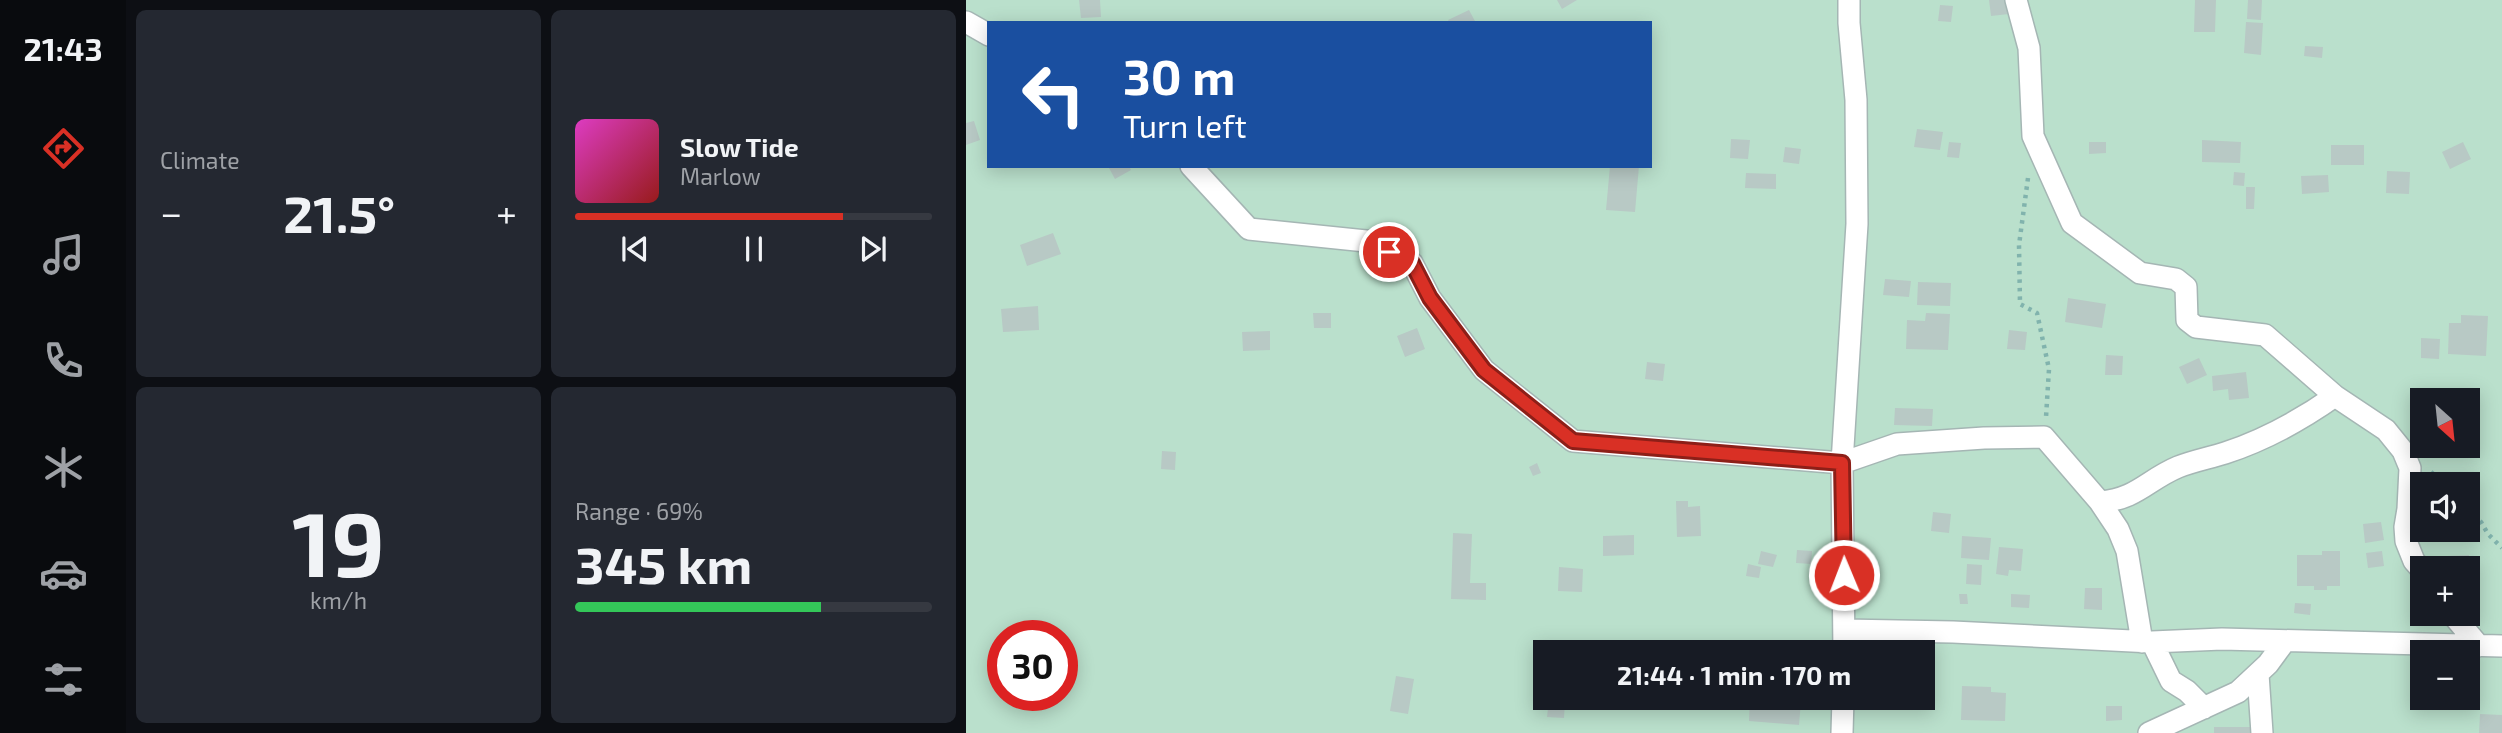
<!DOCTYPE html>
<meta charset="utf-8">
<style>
:root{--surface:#171b24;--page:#242831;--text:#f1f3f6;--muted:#9ea1a6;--line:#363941;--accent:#d93025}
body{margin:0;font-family:"Exo 2",sans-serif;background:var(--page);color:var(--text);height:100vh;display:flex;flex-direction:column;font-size:26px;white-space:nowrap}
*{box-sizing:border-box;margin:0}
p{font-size:23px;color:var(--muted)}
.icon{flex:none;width:38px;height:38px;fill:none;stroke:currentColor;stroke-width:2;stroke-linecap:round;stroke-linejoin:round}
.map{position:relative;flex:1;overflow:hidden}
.sheet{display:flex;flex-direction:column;gap:10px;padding:10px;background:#0d0f14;width:840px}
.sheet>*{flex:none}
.top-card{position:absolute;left:21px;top:21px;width:665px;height:147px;border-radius:0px;box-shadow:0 4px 18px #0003;background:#1a4fa0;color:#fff;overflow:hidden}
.needle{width:46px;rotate:153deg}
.buttons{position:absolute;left:1444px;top:388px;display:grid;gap:14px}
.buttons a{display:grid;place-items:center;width:70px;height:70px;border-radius:0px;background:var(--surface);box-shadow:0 4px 18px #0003;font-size:35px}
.speed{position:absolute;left:21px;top:620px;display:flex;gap:14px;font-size:35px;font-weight:700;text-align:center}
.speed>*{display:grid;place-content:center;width:91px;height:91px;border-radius:50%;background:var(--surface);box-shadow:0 4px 18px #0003;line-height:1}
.speed .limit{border:10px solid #d22;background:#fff;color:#111}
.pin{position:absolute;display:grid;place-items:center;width:60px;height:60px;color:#fff;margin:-30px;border:4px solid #fff;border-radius:50%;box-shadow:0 2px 7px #0007}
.me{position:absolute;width:77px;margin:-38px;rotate:359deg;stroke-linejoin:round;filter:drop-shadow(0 0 5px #0008)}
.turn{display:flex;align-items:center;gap:24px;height:147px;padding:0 21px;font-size:32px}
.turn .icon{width:91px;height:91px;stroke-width:2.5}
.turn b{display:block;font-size:49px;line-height:60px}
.big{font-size:52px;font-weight:700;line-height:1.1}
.sheet .widget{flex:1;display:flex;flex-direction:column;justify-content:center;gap:10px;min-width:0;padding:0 24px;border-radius:10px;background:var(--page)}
.sheet .dial{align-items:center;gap:0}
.dial b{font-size:91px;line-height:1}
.song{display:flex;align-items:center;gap:21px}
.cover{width:84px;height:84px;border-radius:10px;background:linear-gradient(135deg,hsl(310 70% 55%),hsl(0 70% 35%))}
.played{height:7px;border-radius:4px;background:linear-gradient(90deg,var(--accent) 75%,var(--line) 75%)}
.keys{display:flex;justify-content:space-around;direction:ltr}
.heat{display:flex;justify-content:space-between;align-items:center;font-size:38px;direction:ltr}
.charge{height:10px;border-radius:5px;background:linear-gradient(90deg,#34c759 69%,var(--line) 0)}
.sheet .tiles{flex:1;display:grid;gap:10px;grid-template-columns:repeat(2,1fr)}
.trip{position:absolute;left:567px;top:640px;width:402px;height:70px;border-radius:0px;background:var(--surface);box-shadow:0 4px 18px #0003;font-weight:700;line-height:70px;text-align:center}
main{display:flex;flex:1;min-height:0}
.menu{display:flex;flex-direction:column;width:126px;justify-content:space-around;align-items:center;background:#090b0e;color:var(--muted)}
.menu .icon{width:49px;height:49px}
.menu .current{color:var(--accent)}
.menu b{font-size:32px;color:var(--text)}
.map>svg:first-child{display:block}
.green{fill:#bae0cc;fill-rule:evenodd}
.building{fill:#b8c9c5}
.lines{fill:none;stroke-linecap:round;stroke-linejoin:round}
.street-casing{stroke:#a5b6b4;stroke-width:24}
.path{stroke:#81b3ad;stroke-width:4.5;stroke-dasharray:3.5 5;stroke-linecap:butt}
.street{stroke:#fff;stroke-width:21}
.route-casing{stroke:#8d1f18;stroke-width:18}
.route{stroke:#d93025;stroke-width:12}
</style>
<main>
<nav class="menu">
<b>21:43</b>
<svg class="icon current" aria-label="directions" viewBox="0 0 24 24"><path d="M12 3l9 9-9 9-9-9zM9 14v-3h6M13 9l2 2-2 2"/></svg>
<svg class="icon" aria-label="music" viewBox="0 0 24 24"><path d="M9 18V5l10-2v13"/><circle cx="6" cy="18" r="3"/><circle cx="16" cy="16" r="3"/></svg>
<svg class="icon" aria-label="phone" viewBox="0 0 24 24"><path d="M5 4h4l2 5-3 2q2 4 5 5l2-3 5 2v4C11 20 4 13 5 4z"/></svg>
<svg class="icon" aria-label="climate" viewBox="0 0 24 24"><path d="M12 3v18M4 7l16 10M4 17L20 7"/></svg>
<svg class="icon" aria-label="car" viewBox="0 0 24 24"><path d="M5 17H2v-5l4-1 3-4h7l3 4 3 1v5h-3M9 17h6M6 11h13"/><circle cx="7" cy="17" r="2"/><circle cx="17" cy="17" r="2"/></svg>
<svg class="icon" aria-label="filters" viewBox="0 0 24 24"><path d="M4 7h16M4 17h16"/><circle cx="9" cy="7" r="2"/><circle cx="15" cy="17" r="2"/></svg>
</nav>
<section class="sheet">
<div class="tiles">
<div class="widget"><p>Climate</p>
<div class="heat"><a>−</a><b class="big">21.5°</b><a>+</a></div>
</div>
<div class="widget">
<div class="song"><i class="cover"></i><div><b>Slow Tide</b><p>Marlow</p></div></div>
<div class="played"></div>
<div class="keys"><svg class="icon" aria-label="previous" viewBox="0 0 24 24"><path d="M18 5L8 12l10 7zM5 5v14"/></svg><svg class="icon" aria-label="pause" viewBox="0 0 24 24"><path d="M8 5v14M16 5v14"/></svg><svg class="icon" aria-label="next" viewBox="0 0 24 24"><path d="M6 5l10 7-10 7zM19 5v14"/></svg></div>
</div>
<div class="widget dial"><b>19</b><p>km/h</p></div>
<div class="widget"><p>Range · 69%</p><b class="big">345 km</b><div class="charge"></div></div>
</div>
</section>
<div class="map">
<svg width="1536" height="733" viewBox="0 0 1536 733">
<rect width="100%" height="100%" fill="#e3eeeb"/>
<path class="green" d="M 0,0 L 1536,0 L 1536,733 L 0,733 ZM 23,23 L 684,23 L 684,166 L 23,166 ZM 1456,401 L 1502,401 L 1502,446 L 1456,446 ZM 1456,485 L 1502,485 L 1502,530 L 1456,530 ZM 1456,569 L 1502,569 L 1502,614 L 1456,614 ZM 37,635 L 96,635 L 96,695 L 37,695 ZM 579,653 L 957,653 L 957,698 L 579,698 ZM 1456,653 L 1502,653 L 1502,698 L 1456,698 Z"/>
<path class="building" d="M 113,0 L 134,0 L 135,17 L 115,18 Z
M 591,0 L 611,0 L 596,9 Z
M 1023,0 L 1041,0 L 1043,14 L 1025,16 Z
M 1229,0 L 1250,0 L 1249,32 L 1228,32 Z
M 1282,0 L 1296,0 L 1295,20 L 1281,19 Z
M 974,5 L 987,6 L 985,22 L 972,21 Z
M 503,10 L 510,23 L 484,23 L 482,20 Z
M 1280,22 L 1297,23 L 1295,55 L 1278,53 Z
M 1339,46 L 1357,47 L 1356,58 L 1338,56 Z
M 8,121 L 14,140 L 0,145 L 0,123 Z
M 951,129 L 977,132 L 974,150 L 948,147 Z
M 765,139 L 784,140 L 782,159 L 764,158 Z
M 1236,140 L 1275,142 L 1274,163 L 1236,162 Z
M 983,142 L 995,143 L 993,158 L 981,157 Z
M 1123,142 L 1140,142 L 1140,153 L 1123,154 Z
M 1497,142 L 1505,159 L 1484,169 L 1476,152 Z
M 1365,145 L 1398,145 L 1398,165 L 1365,165 Z
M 819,147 L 835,149 L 833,164 L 817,162 Z
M 146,166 L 163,166 L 165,170 L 149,179 L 143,168 Z
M 644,166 L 673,166 L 669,212 L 640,210 Z
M 1421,171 L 1444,172 L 1443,194 L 1420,193 Z
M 1268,172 L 1279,173 L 1278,186 L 1267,185 Z
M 780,173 L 810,174 L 810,189 L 779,188 Z
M 1362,175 L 1363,192 L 1336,194 L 1335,176 Z
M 1280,187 L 1289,187 L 1288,209 L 1280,209 Z
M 87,233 L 95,254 L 61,266 L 54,245 Z
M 919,279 L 945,281 L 943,297 L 917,295 Z
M 952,282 L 985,283 L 984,306 L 951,305 Z
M 1102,298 L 1140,304 L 1136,328 L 1099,322 Z
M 72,306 L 73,330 L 37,332 L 35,309 Z
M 347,313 L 365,313 L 365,328 L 348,328 Z
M 960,313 L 984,314 L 982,350 L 940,349 L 941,320 L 959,321 Z
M 1495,315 L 1522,316 L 1520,356 L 1482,354 L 1483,323 L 1495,323 Z
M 451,328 L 459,349 L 439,357 L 431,336 Z
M 1043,330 L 1061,332 L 1059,350 L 1041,349 Z
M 304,331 L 304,350 L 277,351 L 276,332 Z
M 1455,338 L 1474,339 L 1473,359 L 1455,358 Z
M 1140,355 L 1157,356 L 1156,375 L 1139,375 Z
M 1233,358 L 1241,375 L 1221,384 L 1213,367 Z
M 681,362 L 699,364 L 697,381 L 679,379 Z
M 1280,372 L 1283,398 L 1263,400 L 1262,389 L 1247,391 L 1246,376 Z
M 929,408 L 967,409 L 966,426 L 928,425 Z
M 196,451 L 210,452 L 209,470 L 195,469 Z
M 571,463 L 575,473 L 567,476 L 563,467 Z
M 710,501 L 722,501 L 722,507 L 734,506 L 735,536 L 711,537 Z
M 967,512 L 985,514 L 983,533 L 965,531 Z
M 1415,522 L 1418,540 L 1399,543 L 1397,524 Z
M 487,533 L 506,534 L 504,583 L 520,583 L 520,600 L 485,599 Z
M 668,535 L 668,555 L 637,556 L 637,536 Z
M 996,536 L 1025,538 L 1023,560 L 995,558 Z
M 1033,547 L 1057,549 L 1055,571 L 1043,570 L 1042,576 L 1030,574 Z
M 831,550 L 846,551 L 845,564 L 830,563 Z
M 795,551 L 811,555 L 807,567 L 792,564 Z
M 1356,551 L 1374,551 L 1374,586 L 1361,586 L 1361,590 L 1348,590 L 1348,586 L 1331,586 L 1331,555 L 1356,555 Z
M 1416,551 L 1418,566 L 1402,568 L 1400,553 Z
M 1503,555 L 1504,575 L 1502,575 L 1502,569 L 1482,569 L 1481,556 Z
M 782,564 L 795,567 L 793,578 L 780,576 Z
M 1001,564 L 1016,565 L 1015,585 L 1000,584 Z
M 593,567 L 617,569 L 616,592 L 592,591 Z
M 1119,588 L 1136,588 L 1136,610 L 1118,609 Z
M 993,594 L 1001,594 L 1002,604 L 994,604 Z
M 1045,594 L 1064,595 L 1063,608 L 1045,607 Z
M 1329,603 L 1345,604 L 1344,615 L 1328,613 Z
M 430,676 L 448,679 L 442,714 L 424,711 Z
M 996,686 L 1025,687 L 1025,692 L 1040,693 L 1039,721 L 995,720 Z
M 784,698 L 835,701 L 833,725 L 783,721 Z
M 583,700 L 599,701 L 598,718 L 581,717 Z
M 1140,706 L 1156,706 L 1156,720 L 1140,721 Z
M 1514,714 L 1536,715 L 1536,733 L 1513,733 Z
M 1248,727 L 1285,727 L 1285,733 L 1248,733 Z"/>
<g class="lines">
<defs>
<path id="street" d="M 1050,0 L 1063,48 L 1067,136 L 1106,223 L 1174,273 L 1210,279 L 1220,287 L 1221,320 L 1230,327 L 1299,335 L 1369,396 L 1420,430 L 1437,451 L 1444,468 L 1442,509 L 1439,527 L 1440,541 L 1448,561 L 1456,570
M 0,22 L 23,35
M 225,166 L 283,229 L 400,241 L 446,263 L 464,298 L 518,370 L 607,441 L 876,463 L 931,444 L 1018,438 L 1078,437 L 1134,502 C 1171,499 1181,480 1212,467 C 1227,461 1243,458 1259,453 C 1299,440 1335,420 1369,396
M 1134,502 L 1152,529 L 1161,551 L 1176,642
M 1486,614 L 1513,646
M 878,630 L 987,632 L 1186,642 L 1256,639 L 1536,646
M 1186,642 L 1205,681 L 1221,691 L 1238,708
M 878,653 L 876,463 L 891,224 L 890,100 L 883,23 L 883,0
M 1292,674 L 1296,733
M 876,733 L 877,698
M 1183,733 L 1272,692 L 1302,664 L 1319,641"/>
</defs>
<use href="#street" class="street-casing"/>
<path class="path" d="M 1062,178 L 1053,245 L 1054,304 L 1071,313 L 1083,369 L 1080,417
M 1465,472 L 1481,485
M 1502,509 L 1515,522 L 1522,534 L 1536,548"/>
<use href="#street" class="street"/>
</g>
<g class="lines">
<defs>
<path id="route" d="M 423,252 L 446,263 L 464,298 L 518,370 L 607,441 L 876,463 L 878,575"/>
</defs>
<use href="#route" class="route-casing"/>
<use href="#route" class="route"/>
</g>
</svg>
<div class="buttons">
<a><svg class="needle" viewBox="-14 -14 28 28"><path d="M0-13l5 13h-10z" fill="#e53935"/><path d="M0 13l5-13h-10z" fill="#9ea1a6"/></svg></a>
<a><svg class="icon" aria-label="sound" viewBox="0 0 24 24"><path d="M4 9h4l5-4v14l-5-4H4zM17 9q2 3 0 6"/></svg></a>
<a>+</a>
<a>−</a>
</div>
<div class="speed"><div class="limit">30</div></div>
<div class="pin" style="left:423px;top:252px;background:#d93025"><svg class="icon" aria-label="arrive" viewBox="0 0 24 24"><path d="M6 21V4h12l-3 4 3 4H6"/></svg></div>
<svg class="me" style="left:878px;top:575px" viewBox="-20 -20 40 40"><circle r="17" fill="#d93025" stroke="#fff" stroke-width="3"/><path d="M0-11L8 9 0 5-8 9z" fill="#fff"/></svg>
<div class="trip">21:44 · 1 min · 170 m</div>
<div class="top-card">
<div class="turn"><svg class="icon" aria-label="left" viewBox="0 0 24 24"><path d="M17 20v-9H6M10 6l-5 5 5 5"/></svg><div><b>30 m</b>Turn left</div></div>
</div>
</div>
</main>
